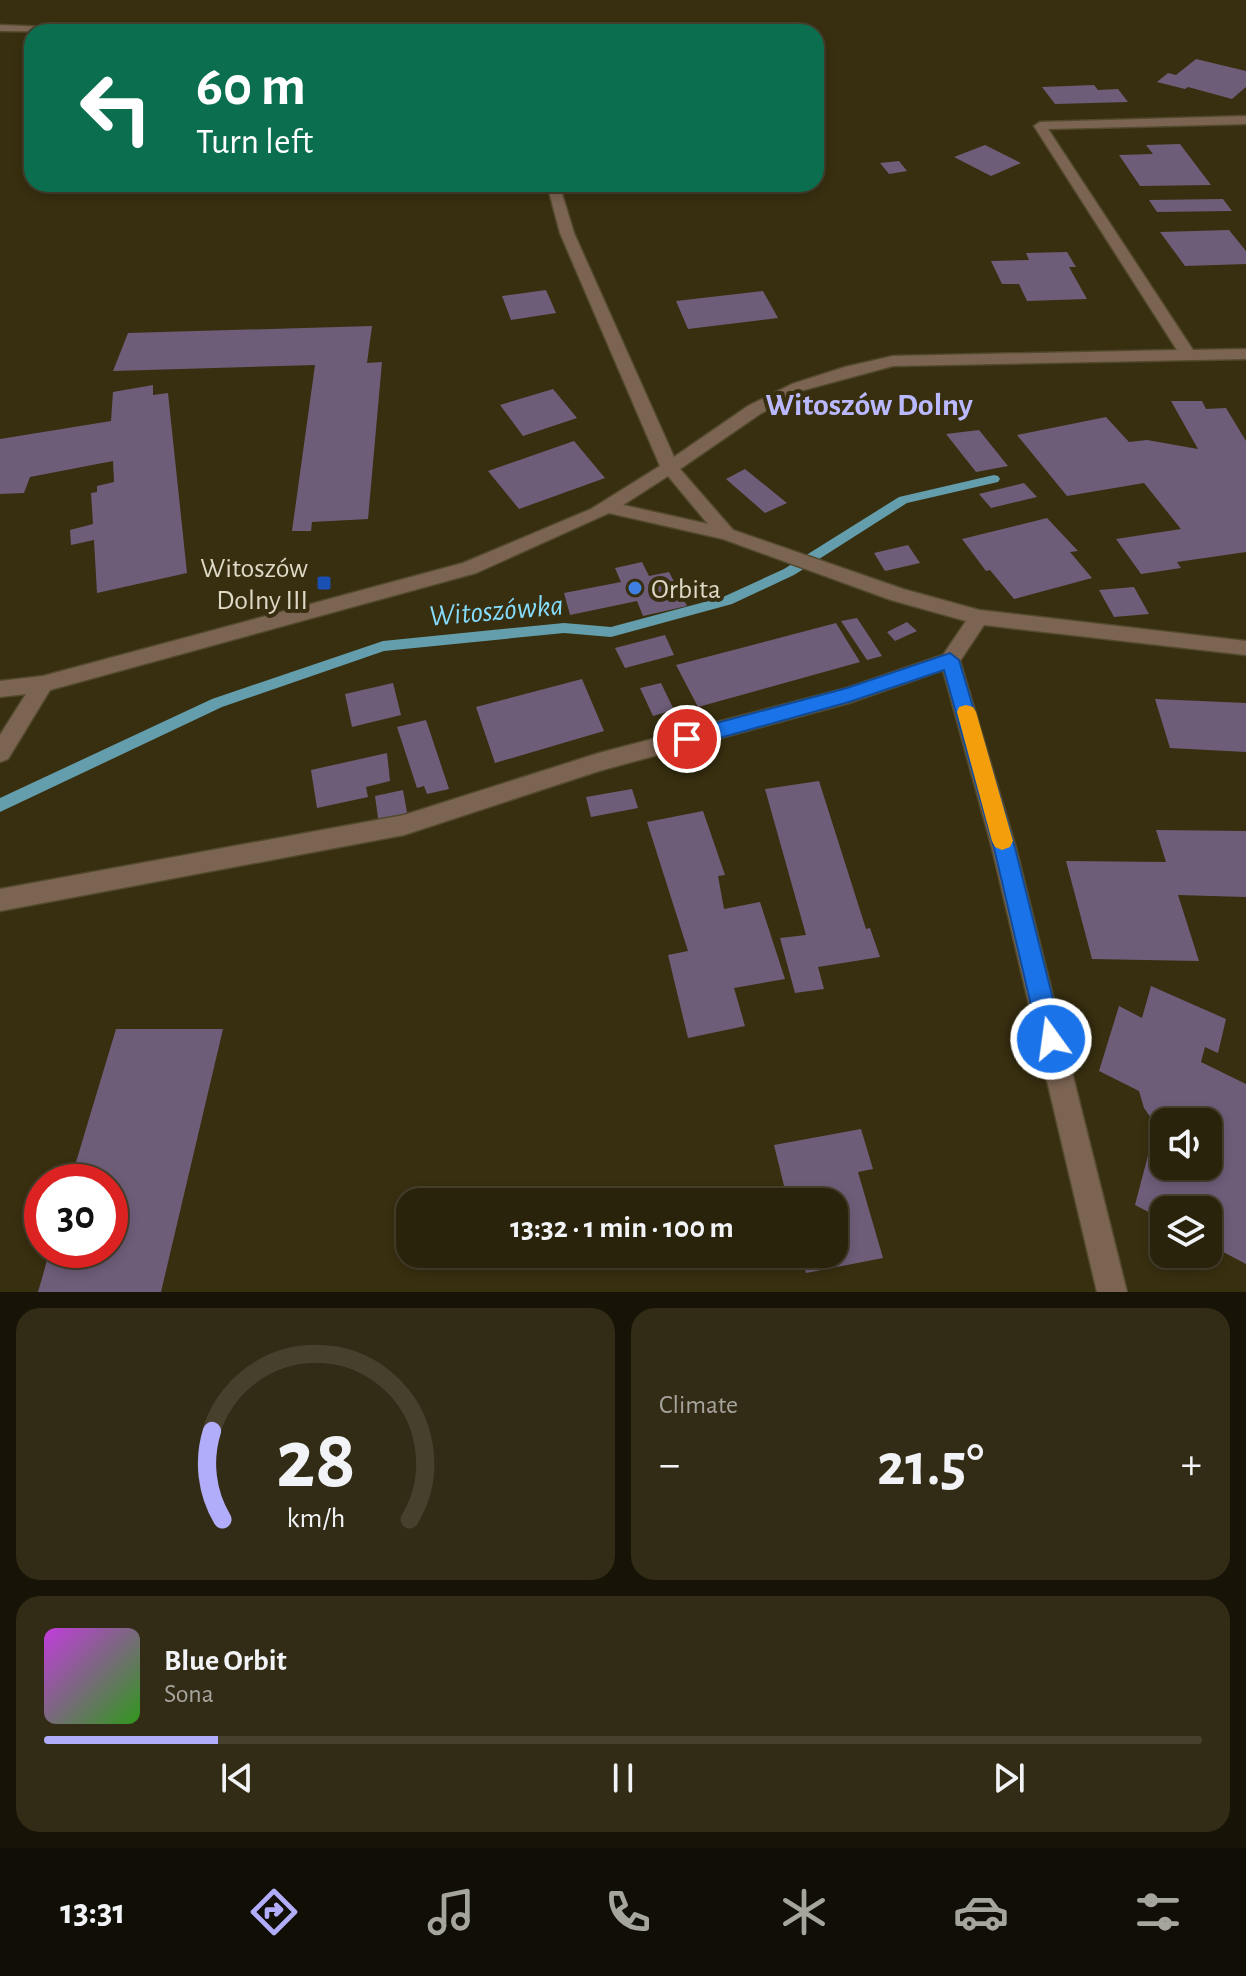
<!DOCTYPE html>
<meta charset="utf-8">
<style>
:root{--surface:#2a230c;--page:#322b15;--text:#f1f3f6;--muted:#a5a49d;--line:#46402d;--accent:#b1adfa}
body{margin:0;font-family:"Alegreya Sans",sans-serif;background:var(--page);color:var(--text);height:100vh;display:flex;flex-direction:column;font-size:30px;white-space:nowrap}
*{box-sizing:border-box;margin:0}
p{font-size:26px;color:var(--muted)}
.icon{flex:none;width:44px;height:44px;fill:none;stroke:currentColor;stroke-width:2;stroke-linecap:round;stroke-linejoin:round}
.map{position:relative;height:1292px;overflow:hidden}
.sheet{display:flex;flex-direction:column;gap:16px;padding:16px;background:#171307;flex:1}
.sheet>*{flex:none}
.top-card{position:absolute;left:24px;top:24px;width:800px;height:168px;border-radius:24px;box-shadow:0 4px 12px #0003,0 0 0 2px var(--line);background:#0b6e4f;color:#fff;overflow:hidden}
.fabs{position:absolute;left:1150px;top:1108px;display:grid;gap:16px}
.fabs a{display:grid;place-items:center;width:72px;height:72px;border-radius:16px;background:var(--surface);box-shadow:0 4px 12px #0003,0 0 0 2px var(--line);font-size:40px}
.speed{position:absolute;left:24px;top:1164px;display:flex;gap:16px;font-size:40px;font-weight:700;text-align:center}
.speed>*{display:grid;place-content:center;width:104px;height:104px;border-radius:50%;background:var(--surface);box-shadow:0 4px 12px #0003,0 0 0 2px var(--line);line-height:1}
.speed .limit{border:12px solid #d22;background:#fff;color:#111}
.pin{position:absolute;display:grid;place-items:center;width:68px;height:68px;color:#fff;margin:-34px;border:4px solid #fff;border-radius:50%;box-shadow:0 2px 8px #0007}
.me{position:absolute;width:88px;margin:-44px;rotate:346deg;stroke-linejoin:round;filter:drop-shadow(0 0 6px #0008)}
.turn{display:flex;align-items:center;gap:28px;height:168px;padding:0 40px;font-size:36px}
.turn .icon{width:104px;height:104px;stroke-width:2.5}
.turn b{display:block;font-size:56px;line-height:68px}
.big{font-size:60px;font-weight:700;line-height:1.1}
.sheet .widget{flex:1;display:flex;flex-direction:column;justify-content:center;gap:12px;min-width:0;padding:0 28px;border-radius:24px;background:var(--page)}
.sheet .dial{align-items:center;gap:0}
.dial svg{height:208px;overflow:visible;fill:none;stroke:var(--line);stroke-width:7;stroke-linecap:round;text-anchor:middle}
.dial text{fill:var(--text);stroke:none}
.song{display:flex;align-items:center;gap:24px}
.cover{width:96px;height:96px;border-radius:12px;background:linear-gradient(135deg,hsl(290 70% 55%),hsl(110 70% 35%))}
.played{height:8px;border-radius:4px;background:linear-gradient(90deg,var(--accent) 15%,var(--line) 15%)}
.keys{display:flex;justify-content:space-around;direction:ltr}
.heat{display:flex;justify-content:space-between;align-items:center;font-size:44px;direction:ltr}
.sheet .tiles{flex:1;display:grid;gap:16px;grid-template-columns:1fr 1fr}
.widget:last-child{grid-column:span 2}
.trip{position:absolute;left:396px;top:1188px;width:452px;height:80px;border-radius:24px;background:var(--surface);box-shadow:0 4px 12px #0003,0 0 0 2px var(--line);font-weight:700;line-height:80px;text-align:center}
.tab-bar{display:flex;height:128px;justify-content:space-around;align-items:center;background:#110e05;color:var(--muted)}
.tab-bar .icon{width:56px;height:56px}
.tab-bar .selected{color:var(--accent)}
.tab-bar b{font-size:36px;color:var(--text)}
.map>svg:first-child{display:block}
.lines{fill:none;stroke-linecap:round;stroke-linejoin:round}
.stream{fill:#649eac;fill-rule:evenodd}
.building{fill:#6e5d79;fill-rule:evenodd}
.minor-casing{stroke:#534a2d;stroke-width:3}
.minor{fill:#7c6453;fill-rule:evenodd}
.route{fill:#1a73e8;stroke:#114b97;stroke-width:2}
.slow{fill:#f59e0b}
.transit-dot{fill:#1a4fb4;stroke:#382f10;stroke-width:3}
.shop-dot{fill:#3f7fe0;stroke:#382f10;stroke-width:3}
.labels{text-anchor:middle;stroke-width:8;stroke-linejoin:round;paint-order:stroke}
.poi-label{font-size:28px;fill:#ded9c7;stroke:#382f10;text-anchor:end}
.water-label{font-size:30px;font-style:italic;fill:#85dcfd;stroke:#382f10}
.quarter-label{font-size:32px;font-weight:bold;fill:#bab8ff;stroke:#382f10}
</style>
<div class="map">
<svg width="1246" height="1292" viewBox="0 0 1246 1292">
<rect width="100%" height="100%" fill="#382f10"/>
<g class="lines">
<path class="stream" d="M 994,475 L 998,476 L 1000,479 L 998,482 L 907,503 L 794,575 L 732,604 L 611,637 L 564,633 L 384,651 L 222,707 L 0,812 L 0,798 L 212,699 L 383,641 L 564,623 L 611,627 L 723,597 L 784,569 L 899,497 Z"/>
</g>
<path class="building" d="M 1196,59 L 1246,71 L 1246,87 L 1232,99 L 1188,87 L 1185,89 L 1157,82 L 1168,73 L 1176,75 Z
M 1094,85 L 1098,90 L 1118,89 L 1128,102 L 1055,104 L 1042,87 Z
M 1180,144 L 1211,185 L 1140,186 L 1119,155 L 1153,154 L 1146,145 Z
M 985,145 L 1021,163 L 991,176 L 954,157 Z
M 899,161 L 907,171 L 889,174 L 880,163 Z
M 1223,199 L 1232,211 L 1157,212 L 1149,200 Z
M 1229,230 L 1246,251 L 1246,264 L 1185,266 L 1160,232 Z
M 1067,252 L 1076,267 L 1069,267 L 1087,299 L 1027,301 L 1019,284 L 1002,284 L 991,261 L 1029,260 L 1026,253 Z
M 546,290 L 556,313 L 511,320 L 502,296 Z
M 763,291 L 778,318 L 688,329 L 676,301 Z
M 372,326 L 367,363 L 382,362 L 368,519 L 312,522 L 311,531 L 292,531 L 315,365 L 113,371 L 128,333 Z
M 153,385 L 153,395 L 168,393 L 187,573 L 97,593 L 94,540 L 71,545 L 70,530 L 93,524 L 91,493 L 97,492 L 97,486 L 114,482 L 113,461 L 30,477 L 24,493 L 0,494 L 0,439 L 111,421 L 113,392 Z
M 553,389 L 577,418 L 523,436 L 500,405 Z
M 1171,401 L 1202,401 L 1206,409 L 1226,408 L 1246,441 L 1246,552 L 1177,562 L 1181,568 L 1141,574 L 1116,539 L 1181,529 L 1144,483 L 1067,496 L 1017,435 L 1106,417 L 1129,442 L 1147,440 L 1198,449 Z
M 979,430 L 1008,466 L 976,472 L 946,434 Z
M 574,441 L 605,478 L 519,509 L 488,471 Z
M 745,469 L 787,503 L 765,513 L 726,479 Z
M 1024,483 L 1037,497 L 991,508 L 979,494 Z
M 1047,518 L 1078,551 L 1070,552 L 1092,578 L 1014,599 L 990,570 L 986,571 L 962,539 Z
M 908,545 L 920,563 L 885,571 L 874,553 Z
M 642,562 L 649,576 L 669,572 L 687,606 L 643,616 L 637,601 L 570,615 L 564,593 L 621,582 L 615,568 Z
M 1134,587 L 1149,614 L 1114,617 L 1099,590 Z
M 857,618 L 882,656 L 867,660 L 841,621 Z
M 907,622 L 917,631 L 895,641 L 887,632 Z
M 836,623 L 860,662 L 698,707 L 676,665 Z
M 665,635 L 674,655 L 625,668 L 615,648 Z
M 582,679 L 604,731 L 495,763 L 476,707 Z
M 393,683 L 401,715 L 352,727 L 345,694 Z
M 661,683 L 674,710 L 653,716 L 640,688 Z
M 1155,699 L 1246,703 L 1246,752 L 1170,748 Z
M 426,720 L 449,789 L 427,794 L 424,786 L 417,788 L 397,727 Z
M 387,753 L 390,781 L 366,787 L 368,797 L 317,808 L 311,770 Z
M 819,781 L 866,929 L 870,928 L 880,957 L 818,967 L 824,989 L 795,993 L 780,938 L 806,935 L 765,789 Z
M 632,789 L 638,808 L 591,817 L 586,797 Z
M 403,790 L 408,818 L 379,825 L 375,796 Z
M 703,811 L 725,875 L 718,876 L 724,909 L 760,902 L 785,979 L 734,988 L 745,1026 L 688,1038 L 668,955 L 688,951 L 647,822 Z
M 1156,830 L 1246,831 L 1246,897 L 1178,895 L 1199,961 L 1092,959 L 1066,861 L 1166,862 Z
M 1151,986 L 1226,1019 L 1218,1053 L 1205,1047 L 1201,1062 L 1246,1084 L 1246,1264 L 1208,1244 L 1208,1210 L 1164,1210 L 1164,1220 L 1135,1205 L 1156,1125 L 1144,1108 L 1139,1091 L 1099,1071 L 1119,1006 L 1142,1018 ZM 1164,1122 L 1208,1122 L 1208,1166 L 1164,1166 Z
M 116,1029 L 223,1029 L 161,1292 L 38,1292 L 50,1250 L 110,1250 L 110,1182 L 70,1182 Z
M 861,1129 L 873,1169 L 858,1172 L 883,1258 L 806,1273 L 801,1254 L 834,1254 L 834,1202 L 788,1202 L 774,1145 Z"/>
<g class="lines">
<defs>
<path id="minor" d="M 0,25 L 94,29 L 99,32 L 0,31 Z
M 1246,116 L 1246,124 L 1048,129 L 1193,350 L 1246,349 L 1246,359 L 893,366 L 804,390 L 760,414 L 680,469 L 733,530 L 903,589 L 979,610 L 1246,641 L 1246,655 L 984,625 L 960,661 L 1016,848 L 1127,1292 L 1097,1292 L 992,848 L 943,670 L 849,703 L 599,771 L 404,835 L 0,911 L 0,889 L 404,815 L 599,753 L 847,688 L 943,655 L 966,621 L 891,600 L 723,539 L 609,513 L 476,573 L 50,690 L 8,759 L 0,762 L 0,735 L 26,694 L 0,697 L 0,681 L 43,676 L 463,563 L 591,509 L 660,466 L 560,233 L 547,184 L 559,184 L 574,233 L 674,457 L 748,406 L 792,384 L 845,367 L 893,356 L 1177,350 L 1034,126 L 1040,122 ZM 668,476 L 708,524 L 623,505 Z"/>
</defs>
<use href="#minor" class="minor-casing"/>
<use href="#minor" class="minor"/>
</g>
<path class="route" d="M 950,653 L 959,660 L 1015,848 L 1063,1039 L 1059,1047 L 1051,1050 L 1042,1047 L 1039,1039 L 994,848 L 944,670 L 849,702 L 687,747 L 680,744 L 677,739 L 680,733 L 687,731 L 847,688 Z"/>
<path class="slow" d="M 966,705 L 973,707 L 976,712 L 1013,841 L 1010,847 L 1002,850 L 995,847 L 992,841 L 957,712 L 959,707 Z"/>
<rect class="transit-dot" x="316" y="575" width="16" height="16" rx="4"/>
<circle class="shop-dot" cx="635" cy="588" r="8"/>
<g class="labels">
<g class="poi-label">
<text x="308" y="577">Witoszów<tspan x="308" dy="32">Dolny III</tspan></text>
<text x="651" y="598" text-anchor="start">Orbita</text>
</g>
<g class="water-label">
<text transform="translate(496 610) rotate(-5)" y="10">Witoszówka</text>
</g>
<g class="quarter-label">
<text x="869" y="415">Witoszów Dolny</text>
</g>
</g>
</svg>
<div class="fabs">
<a><svg class="icon" aria-label="sound" viewBox="0 0 24 24"><path d="M4 9h4l5-4v14l-5-4H4zM17 9q2 3 0 6"/></svg></a>
<a><svg class="icon" aria-label="layers" viewBox="0 0 24 24"><path d="M12 4l9 5-9 5-9-5zM3 14l9 5 9-5"/></svg></a>
</div>
<div class="speed"><div class="limit">30</div></div>
<div class="pin" style="left:687px;top:739px;background:#d93025"><svg class="icon" aria-label="arrive" viewBox="0 0 24 24"><path d="M6 21V4h12l-3 4 3 4H6"/></svg></div>
<svg class="me" style="left:1051px;top:1039px" viewBox="-20 -20 40 40"><circle r="17" fill="#1a73e8" stroke="#fff" stroke-width="3"/><path d="M0-11L8 9 0 5-8 9z" fill="#fff"/></svg>
<div class="trip">13:32 · 1 min · 100 m</div>
<div class="top-card">
<div class="turn"><svg class="icon" aria-label="left" viewBox="0 0 24 24"><path d="M17 20v-9H6M10 6l-5 5 5 5"/></svg><div><b>60 m</b>Turn left</div></div>
</div>
</div>
<section class="sheet">
<div class="tiles">
<div class="widget dial"><svg viewBox="0 0 100 80">
<path d="M14 69A42 42 0 1 1 86 69"/>
<path d="M14 69A42 42 0 0 1 10 35" stroke="#b1adfa"/>
<text x="50" y="56" font-size="32" font-weight="700">28</text>
<text x="50" y="72" font-size="11">km/h</text>
</svg></div>
<div class="widget"><p>Climate</p>
<div class="heat"><a>−</a><b class="big">21.5°</b><a>+</a></div>
</div>
<div class="widget">
<div class="song"><i class="cover"></i><div><b>Blue Orbit</b><p>Sona</p></div></div>
<div class="played"></div>
<div class="keys"><svg class="icon" aria-label="previous" viewBox="0 0 24 24"><path d="M18 5L8 12l10 7zM5 5v14"/></svg><svg class="icon" aria-label="pause" viewBox="0 0 24 24"><path d="M8 5v14M16 5v14"/></svg><svg class="icon" aria-label="next" viewBox="0 0 24 24"><path d="M6 5l10 7-10 7zM19 5v14"/></svg></div>
</div>
</div>
</section>
<nav class="tab-bar">
<b>13:31</b>
<svg class="icon selected" aria-label="directions" viewBox="0 0 24 24"><path d="M12 3l9 9-9 9-9-9zM9 14v-3h6M13 9l2 2-2 2"/></svg>
<svg class="icon" aria-label="music" viewBox="0 0 24 24"><path d="M9 18V5l10-2v13"/><circle cx="6" cy="18" r="3"/><circle cx="16" cy="16" r="3"/></svg>
<svg class="icon" aria-label="phone" viewBox="0 0 24 24"><path d="M5 4h4l2 5-3 2q2 4 5 5l2-3 5 2v4C11 20 4 13 5 4z"/></svg>
<svg class="icon" aria-label="climate" viewBox="0 0 24 24"><path d="M12 3v18M4 7l16 10M4 17L20 7"/></svg>
<svg class="icon" aria-label="car" viewBox="0 0 24 24"><path d="M5 17H2v-5l4-1 3-4h7l3 4 3 1v5h-3M9 17h6M6 11h13"/><circle cx="7" cy="17" r="2"/><circle cx="17" cy="17" r="2"/></svg>
<svg class="icon" aria-label="filters" viewBox="0 0 24 24"><path d="M4 7h16M4 17h16"/><circle cx="9" cy="7" r="2"/><circle cx="15" cy="17" r="2"/></svg>
</nav>
